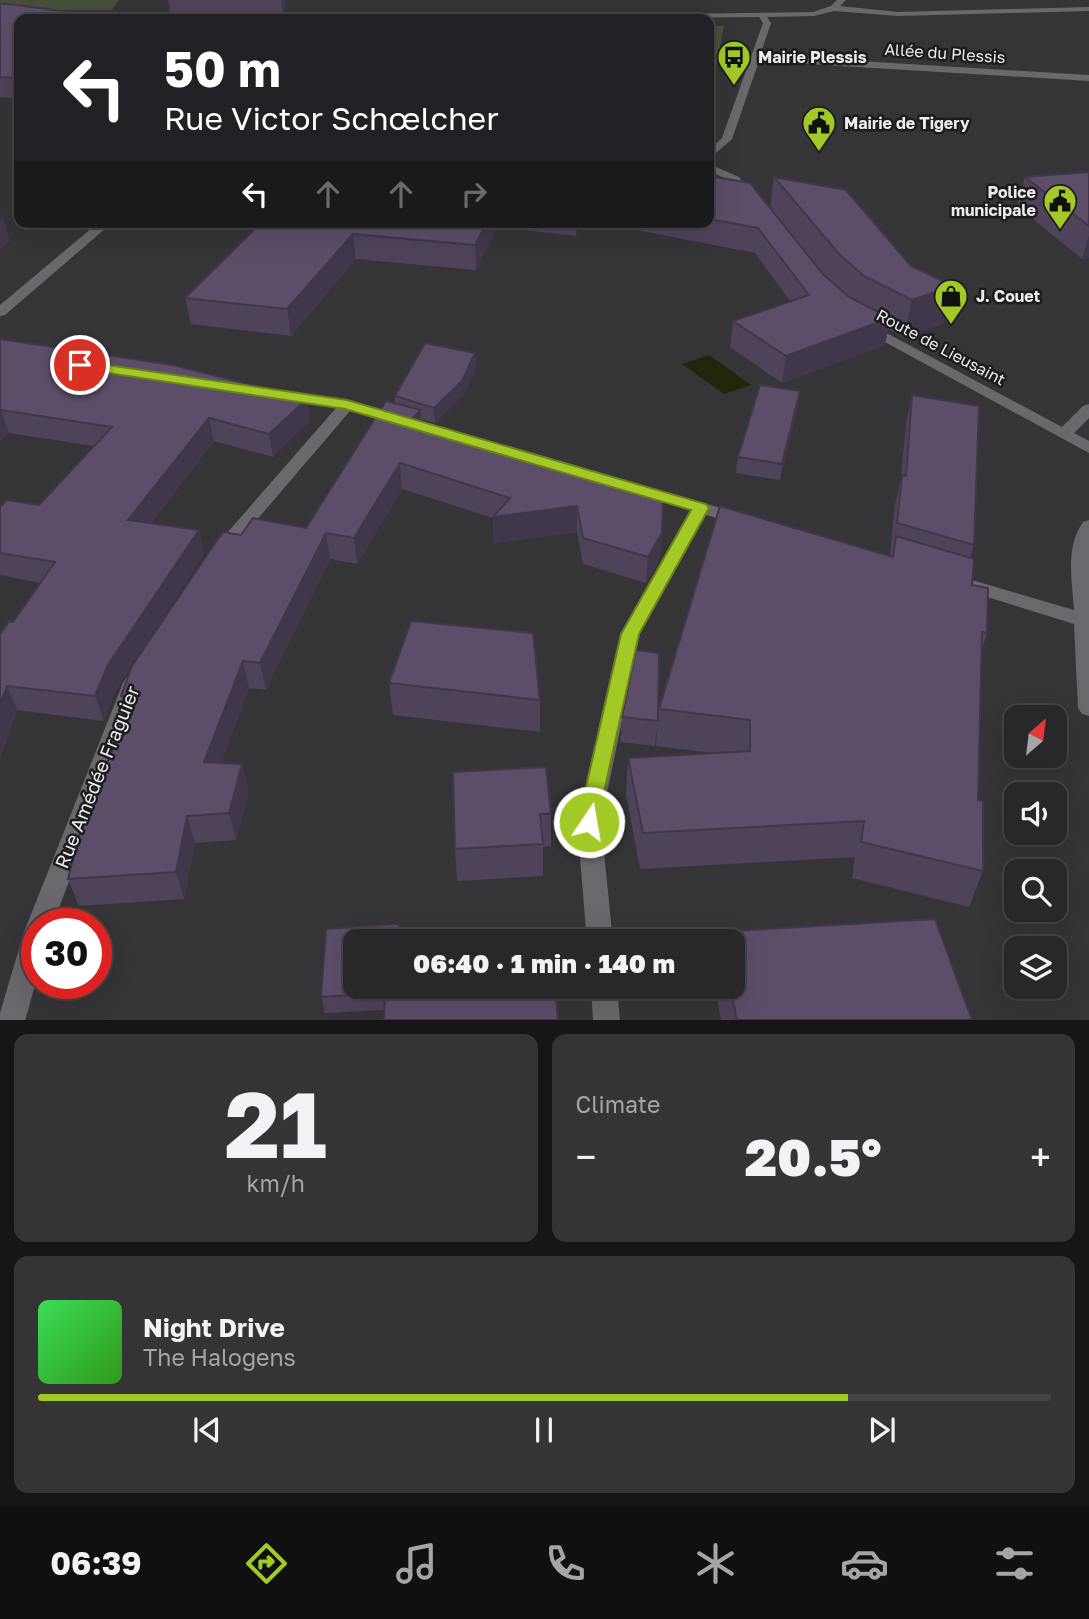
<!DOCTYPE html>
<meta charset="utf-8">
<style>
:root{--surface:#282729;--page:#343335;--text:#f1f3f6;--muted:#a5a5a8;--line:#444446;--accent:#a3c926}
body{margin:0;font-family:"Golos Text",sans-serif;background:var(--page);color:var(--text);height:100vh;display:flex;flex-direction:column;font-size:26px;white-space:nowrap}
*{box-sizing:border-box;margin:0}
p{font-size:23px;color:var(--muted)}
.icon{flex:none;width:38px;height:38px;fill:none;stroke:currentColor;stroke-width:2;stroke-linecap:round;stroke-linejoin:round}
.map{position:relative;height:1020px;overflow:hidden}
.side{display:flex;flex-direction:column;gap:14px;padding:14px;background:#161517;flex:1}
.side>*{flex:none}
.banner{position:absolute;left:14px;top:14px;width:700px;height:214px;border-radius:14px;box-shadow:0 7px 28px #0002,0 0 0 2px var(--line);background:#202124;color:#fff;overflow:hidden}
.needle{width:46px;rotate:28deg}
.fabs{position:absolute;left:1004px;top:705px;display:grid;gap:14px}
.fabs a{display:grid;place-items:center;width:63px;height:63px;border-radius:14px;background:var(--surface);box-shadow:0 7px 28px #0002,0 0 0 2px var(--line);font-size:35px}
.speed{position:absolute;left:21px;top:908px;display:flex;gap:14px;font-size:35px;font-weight:700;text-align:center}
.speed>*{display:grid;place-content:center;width:91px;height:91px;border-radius:50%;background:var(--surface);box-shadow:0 7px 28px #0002,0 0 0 2px var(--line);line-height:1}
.speed .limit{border:10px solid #d22;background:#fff;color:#111}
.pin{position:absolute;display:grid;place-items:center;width:60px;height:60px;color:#fff;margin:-30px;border:4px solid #fff;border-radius:50%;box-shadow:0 2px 7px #0007}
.me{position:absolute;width:77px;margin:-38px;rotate:12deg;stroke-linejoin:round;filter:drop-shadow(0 0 5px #0008)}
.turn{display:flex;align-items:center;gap:24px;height:147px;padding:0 35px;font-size:32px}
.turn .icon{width:91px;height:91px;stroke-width:2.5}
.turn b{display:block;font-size:49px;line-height:60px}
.lanes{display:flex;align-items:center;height:66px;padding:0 35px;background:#0003;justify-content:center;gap:35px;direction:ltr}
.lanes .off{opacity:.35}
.big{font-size:52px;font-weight:800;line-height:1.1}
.side .card{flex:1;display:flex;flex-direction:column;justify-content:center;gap:10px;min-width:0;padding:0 24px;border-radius:14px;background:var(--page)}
.side .dial{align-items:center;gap:0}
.dial b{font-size:91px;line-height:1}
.song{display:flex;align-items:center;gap:21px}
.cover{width:84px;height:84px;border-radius:10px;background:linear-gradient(135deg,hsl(130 70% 55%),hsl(110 70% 35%))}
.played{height:7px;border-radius:4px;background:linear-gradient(90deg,var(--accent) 80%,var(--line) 80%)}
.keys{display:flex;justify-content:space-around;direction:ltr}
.heat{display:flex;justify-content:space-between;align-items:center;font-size:38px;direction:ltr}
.side .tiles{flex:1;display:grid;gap:14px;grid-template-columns:1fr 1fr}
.card:last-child{grid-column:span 2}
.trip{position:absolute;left:343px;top:929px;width:402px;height:70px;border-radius:14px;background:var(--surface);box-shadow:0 7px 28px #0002,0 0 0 2px var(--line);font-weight:800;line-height:70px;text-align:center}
.tabs{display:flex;height:112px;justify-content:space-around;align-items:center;background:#101010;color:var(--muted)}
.tabs .icon{width:49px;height:49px}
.tabs .current{color:var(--accent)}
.tabs b{font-size:32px;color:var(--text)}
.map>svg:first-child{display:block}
.green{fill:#484f39}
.water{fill:#1f260a}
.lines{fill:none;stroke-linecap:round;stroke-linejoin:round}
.minor{fill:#6a686c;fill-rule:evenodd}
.wall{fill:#4f435a}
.shaded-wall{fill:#40374a}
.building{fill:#5c4e69;stroke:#40374a;stroke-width:2}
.route{fill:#a3c926;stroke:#6a8319;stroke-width:2}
.labels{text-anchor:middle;stroke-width:5;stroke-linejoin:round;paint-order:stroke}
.far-street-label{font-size:16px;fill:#ebeaec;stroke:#1d1c1d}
.far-poi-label{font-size:16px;font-weight:bold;fill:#ebeaec;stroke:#1d1c1d;text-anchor:start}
.street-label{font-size:19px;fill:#ebeaec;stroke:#1d1c1d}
</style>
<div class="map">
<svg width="1089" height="1021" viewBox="0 0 1089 1021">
<rect width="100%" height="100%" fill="#353437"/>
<path class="green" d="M 0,0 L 119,0 L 112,10 L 0,10 Z
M 709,26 L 724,26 L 709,105 Z"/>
<path class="water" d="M 709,355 L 751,385 L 724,394 L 682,364 Z"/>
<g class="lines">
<path class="minor" d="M 837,0 L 846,0 L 840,6 L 898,12 L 1089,7 L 1089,11 L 898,16 L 834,11 L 814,16 L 767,17 L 771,23 L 760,55 L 1089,75 L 1089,81 L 759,61 L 732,139 L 709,159 L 709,150 L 722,138 L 763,23 L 759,17 L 524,19 L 528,16 L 813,12 L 831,6 Z
M 709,164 L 739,177 L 758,200 L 756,202 L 748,202 L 731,181 L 709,171 Z
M 99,222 L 113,222 L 5,315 L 0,316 L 0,305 Z
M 866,322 L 1062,427 L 1083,406 L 1089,404 L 1089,418 L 1074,433 L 1089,441 L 1089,453 L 861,329 L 859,326 Z
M 284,390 L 347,400 L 406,417 L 408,420 L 400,425 L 350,411 L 226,556 L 214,556 L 211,552 L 214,548 L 336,408 L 279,398 L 276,395 Z
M 528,452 L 745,515 L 748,519 L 739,524 L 706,515 L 640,634 L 601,822 L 613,942 L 587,942 L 577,822 L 620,634 L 691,510 L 522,461 L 520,457 L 522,453 Z
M 1089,520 L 1089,716 L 1082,714 L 1078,708 L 1074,624 L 958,588 L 956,584 L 958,580 L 965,578 L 1074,610 C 1072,580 1065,548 1083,522 Z
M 133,675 L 140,678 L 143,683 L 53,924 L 37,924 L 37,978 L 25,1021 L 0,1021 L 0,1013 L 24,932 L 123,683 L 126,678 Z
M 591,987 L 617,987 L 620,1021 L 593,1021 Z"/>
</g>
<path class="wall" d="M 168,0 L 286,0 L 283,16 L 171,17 Z
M 0,4 L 19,19 L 19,99 L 0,97 Z
M 1089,172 L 1089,258 L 1082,259 L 1017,206 L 1025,177 Z
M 709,176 L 770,208 L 774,177 L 911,266 L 953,286 L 944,323 L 904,338 L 888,329 L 885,345 L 782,383 L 730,347 L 733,321 L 790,301 L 755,253 L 596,222 L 709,222 Z
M 262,222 L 581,222 L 576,236 L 498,227 L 476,270 L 356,259 L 291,336 L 191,324 L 185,298 Z
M 0,339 L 307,399 L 310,421 L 273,457 L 214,441 L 151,523 L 199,530 L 204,554 L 116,690 L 104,721 L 17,710 L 0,759 L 0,635 L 13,622 L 40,583 L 0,575 L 0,507 L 39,505 L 94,446 L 9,433 L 0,441 Z
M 475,353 L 476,367 L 463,396 L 435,423 L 421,419 L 422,426 L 559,470 L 660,559 L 646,583 L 583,564 L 577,532 L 494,543 L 493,518 L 402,489 L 357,564 L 330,559 L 266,690 L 249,688 L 221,763 L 249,791 L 236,840 L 195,843 L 184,899 L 79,906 L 68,879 L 128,718 L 121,696 L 241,535 L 306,528 L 395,403 L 395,396 Z
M 800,391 L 798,406 L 780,480 L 736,473 L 738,457 Z
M 912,395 L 974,545 L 970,558 L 972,585 L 987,633 L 982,649 L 978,800 L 983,871 L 969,907 L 852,878 L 855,857 L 640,869 L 626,794 L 628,758 L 713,753 L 656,746 L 659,709 L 891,556 L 891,555 L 890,554 L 895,505 L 901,478 L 906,424 Z
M 389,683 L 540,700 L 540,732 L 393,715 Z
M 622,717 L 658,721 L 655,746 L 620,742 Z
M 453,772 L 551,814 L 551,846 L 543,847 L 543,876 L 457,881 L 455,849 Z
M 718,932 L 972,1020 L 721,1020 L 715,987 L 733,987 L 733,942 L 717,942 Z
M 355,987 L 555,987 L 384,1010 L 325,1013 L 321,997 Z"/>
<path class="shaded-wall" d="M 281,0 L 286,0 L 283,16 Z
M 3,216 L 10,241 L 0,250 L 0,218 Z
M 487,222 L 498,222 L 498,227 L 476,270 L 475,245 Z
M 576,222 L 581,222 L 576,236 Z
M 353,234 L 356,259 L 291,336 L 287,309 Z
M 1089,235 L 1089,258 L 1082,259 Z
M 953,286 L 944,323 L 904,338 L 912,300 Z
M 890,318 L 885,345 L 782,383 L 786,356 Z
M 475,353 L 476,367 L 463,396 L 435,423 L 434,408 Z
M 800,391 L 798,406 L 780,480 L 782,464 Z
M 307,399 L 310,421 L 273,457 L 269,434 Z
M 1,410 L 9,433 L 0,441 L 0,411 Z
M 421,410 L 422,435 L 408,422 Z
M 209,418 L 214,441 L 135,543 L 128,520 Z
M 400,463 L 402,489 L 357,564 L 354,538 Z
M 577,506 L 577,532 L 494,543 L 493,517 Z
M 199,530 L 204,554 L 116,690 L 104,721 L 95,696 L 108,665 Z
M 326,533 L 330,559 L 266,690 L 260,663 Z
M 662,533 L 660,559 L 646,583 L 648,557 Z
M 243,661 L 249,688 L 212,789 L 204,762 Z
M 7,686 L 17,710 L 0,759 L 0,705 Z
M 242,764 L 249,791 L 236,840 L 229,813 Z
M 187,816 L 195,843 L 184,899 L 176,872 Z"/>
<path class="building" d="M 0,4 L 9,4 L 122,19 L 19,19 L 19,78 L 0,77 Z
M 1089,172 L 1089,226 L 1025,177 Z
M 709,176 L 750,183 L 823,274 L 849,297 L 890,318 L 786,356 L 733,321 L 809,295 L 758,228 L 709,219 Z
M 774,177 L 846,190 L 911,266 L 953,286 L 912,300 L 864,276 L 839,254 Z
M 262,222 L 487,222 L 475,245 L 353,234 L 287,309 L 185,298 Z
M 0,339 L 173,365 L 307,399 L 269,434 L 209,418 L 128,520 L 199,530 L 108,665 L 95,696 L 7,686 L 0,705 L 0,635 L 9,621 L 13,622 L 55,562 L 0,553 L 0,507 L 7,500 L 39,505 L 112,427 L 1,410 L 0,411 Z
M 425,343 L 475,353 L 462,381 L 434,408 L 395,396 Z
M 760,385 L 800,391 L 782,464 L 738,457 Z
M 912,395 L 979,406 L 974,545 L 897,523 L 902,475 L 906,476 Z
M 386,401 L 421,410 L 408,422 L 559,467 L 557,469 L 663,498 L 662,533 L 648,557 L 583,538 L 577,506 L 493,517 L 510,498 L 400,463 L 354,538 L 326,533 L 260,663 L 243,661 L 204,762 L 242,764 L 229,813 L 187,816 L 176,872 L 68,879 L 84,814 L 136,698 L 121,696 L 132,666 L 218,539 L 223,532 L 241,535 L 253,518 L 306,528 Z
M 720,506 L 893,557 L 896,536 L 974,559 L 972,585 L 988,588 L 987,633 L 982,632 L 978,800 L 983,801 L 983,871 L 861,842 L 864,821 L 643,833 L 628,758 L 750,751 L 750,720 L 659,709 Z
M 411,621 L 533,633 L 540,700 L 389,683 Z
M 636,650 L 659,653 L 658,721 L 622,717 Z
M 546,767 L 551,814 L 540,814 L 543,844 L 455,849 L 453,772 Z
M 935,919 L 972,1020 L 737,1020 L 730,987 L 733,987 L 733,942 L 720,942 L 718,932 Z
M 399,924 L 398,942 L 355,942 L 355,987 L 385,987 L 384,993 L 321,997 L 326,929 Z
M 385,987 L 555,987 L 558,1020 L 384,1020 Z"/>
<path class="route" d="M 80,361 L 347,400 L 706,504 L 709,508 L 639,634 L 596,828 L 589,830 L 581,828 L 578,822 L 621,634 L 691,510 L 345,409 L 75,368 L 75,362 Z"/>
<defs>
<symbol id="bus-pin" viewBox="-11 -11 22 30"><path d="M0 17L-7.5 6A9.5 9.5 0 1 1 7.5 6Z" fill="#a3c926" stroke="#1d1c1d"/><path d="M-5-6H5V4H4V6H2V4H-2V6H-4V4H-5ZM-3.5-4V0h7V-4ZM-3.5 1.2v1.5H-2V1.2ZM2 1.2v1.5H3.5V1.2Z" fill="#111"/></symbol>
<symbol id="civic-pin" viewBox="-11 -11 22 30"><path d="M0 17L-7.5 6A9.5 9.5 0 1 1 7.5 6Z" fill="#a3c926" stroke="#1d1c1d"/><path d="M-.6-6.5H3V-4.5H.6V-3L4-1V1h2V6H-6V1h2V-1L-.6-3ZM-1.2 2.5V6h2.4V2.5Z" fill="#111"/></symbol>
<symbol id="shop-pin" viewBox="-11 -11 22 30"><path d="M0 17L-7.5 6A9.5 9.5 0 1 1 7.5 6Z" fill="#a3c926" stroke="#1d1c1d"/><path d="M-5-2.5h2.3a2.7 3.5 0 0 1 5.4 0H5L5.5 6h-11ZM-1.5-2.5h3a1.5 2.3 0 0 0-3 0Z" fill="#111"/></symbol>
</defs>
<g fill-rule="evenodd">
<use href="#bus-pin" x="715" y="38" width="38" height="52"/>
<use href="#civic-pin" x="800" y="104" width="38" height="52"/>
<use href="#civic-pin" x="1041" y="182" width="38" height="52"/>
<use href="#shop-pin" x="932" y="277" width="38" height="52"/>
</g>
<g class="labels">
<g class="far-street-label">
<text transform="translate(945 53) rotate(4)" y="6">Allée du Plessis</text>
<text transform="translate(941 347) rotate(28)" y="6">Route de Lieusaint</text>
</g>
<g class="far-poi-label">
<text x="758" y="63">Mairie Plessis</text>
<text x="844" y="129">Mairie de Tigery</text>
<text x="1036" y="198" text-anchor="end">Police<tspan x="1036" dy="18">municipale</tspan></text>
<text x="976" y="302">J. Couet</text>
</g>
<g class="street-label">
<text transform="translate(97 777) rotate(-68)" y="7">Rue Amédée Fraguier</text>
</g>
</g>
</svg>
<div class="fabs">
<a><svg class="needle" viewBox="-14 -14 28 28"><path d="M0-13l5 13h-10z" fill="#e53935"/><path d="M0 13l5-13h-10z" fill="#a5a5a8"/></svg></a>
<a><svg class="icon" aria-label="sound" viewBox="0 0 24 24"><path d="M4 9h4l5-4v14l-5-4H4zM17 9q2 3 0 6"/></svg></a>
<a><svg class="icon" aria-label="search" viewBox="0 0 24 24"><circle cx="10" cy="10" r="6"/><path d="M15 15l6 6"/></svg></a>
<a><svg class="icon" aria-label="layers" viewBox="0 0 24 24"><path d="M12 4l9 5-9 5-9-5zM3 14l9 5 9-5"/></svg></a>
</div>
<div class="speed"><div class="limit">30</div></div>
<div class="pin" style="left:80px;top:365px;background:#d93025"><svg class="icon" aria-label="arrive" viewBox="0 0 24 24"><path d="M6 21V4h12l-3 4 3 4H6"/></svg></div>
<svg class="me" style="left:589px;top:822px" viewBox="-20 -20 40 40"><circle r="17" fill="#a3c926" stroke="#fff" stroke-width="3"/><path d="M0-11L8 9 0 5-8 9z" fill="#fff"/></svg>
<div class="trip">06:40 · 1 min · 140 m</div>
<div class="banner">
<div class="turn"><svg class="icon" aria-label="left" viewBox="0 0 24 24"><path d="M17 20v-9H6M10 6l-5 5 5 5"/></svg><div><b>50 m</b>Rue Victor Schœlcher</div></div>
<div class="lanes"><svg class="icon" aria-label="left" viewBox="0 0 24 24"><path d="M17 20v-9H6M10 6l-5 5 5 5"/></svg><svg class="icon off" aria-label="ahead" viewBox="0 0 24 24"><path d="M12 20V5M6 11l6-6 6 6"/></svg><svg class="icon off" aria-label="ahead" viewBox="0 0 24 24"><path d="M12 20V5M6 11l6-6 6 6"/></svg><svg class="icon off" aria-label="right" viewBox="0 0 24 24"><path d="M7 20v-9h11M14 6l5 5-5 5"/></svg></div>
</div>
</div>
<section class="side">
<div class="tiles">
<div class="card dial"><b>21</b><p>km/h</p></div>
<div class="card"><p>Climate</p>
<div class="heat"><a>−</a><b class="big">20.5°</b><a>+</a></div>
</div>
<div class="card">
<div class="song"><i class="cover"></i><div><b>Night Drive</b><p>The Halogens</p></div></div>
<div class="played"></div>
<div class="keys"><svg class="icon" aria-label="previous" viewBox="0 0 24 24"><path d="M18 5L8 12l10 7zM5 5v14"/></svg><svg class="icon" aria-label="pause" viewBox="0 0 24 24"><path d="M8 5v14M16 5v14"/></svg><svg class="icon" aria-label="next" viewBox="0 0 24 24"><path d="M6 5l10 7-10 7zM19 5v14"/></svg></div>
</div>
</div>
</section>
<nav class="tabs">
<b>06:39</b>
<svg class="icon current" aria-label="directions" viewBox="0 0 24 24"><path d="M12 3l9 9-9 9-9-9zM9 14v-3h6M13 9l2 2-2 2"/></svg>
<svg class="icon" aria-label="music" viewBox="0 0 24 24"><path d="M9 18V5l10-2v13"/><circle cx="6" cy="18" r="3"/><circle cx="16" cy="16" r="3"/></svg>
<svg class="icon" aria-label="phone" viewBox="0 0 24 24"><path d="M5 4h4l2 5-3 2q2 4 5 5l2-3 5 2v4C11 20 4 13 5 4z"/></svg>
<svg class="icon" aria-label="climate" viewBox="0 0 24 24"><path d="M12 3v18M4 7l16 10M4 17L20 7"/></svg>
<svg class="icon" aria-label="car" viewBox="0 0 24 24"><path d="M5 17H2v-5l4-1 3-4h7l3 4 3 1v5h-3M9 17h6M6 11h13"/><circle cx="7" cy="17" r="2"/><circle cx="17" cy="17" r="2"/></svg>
<svg class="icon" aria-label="filters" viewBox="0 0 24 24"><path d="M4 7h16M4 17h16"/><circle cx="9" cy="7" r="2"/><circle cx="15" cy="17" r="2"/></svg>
</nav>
